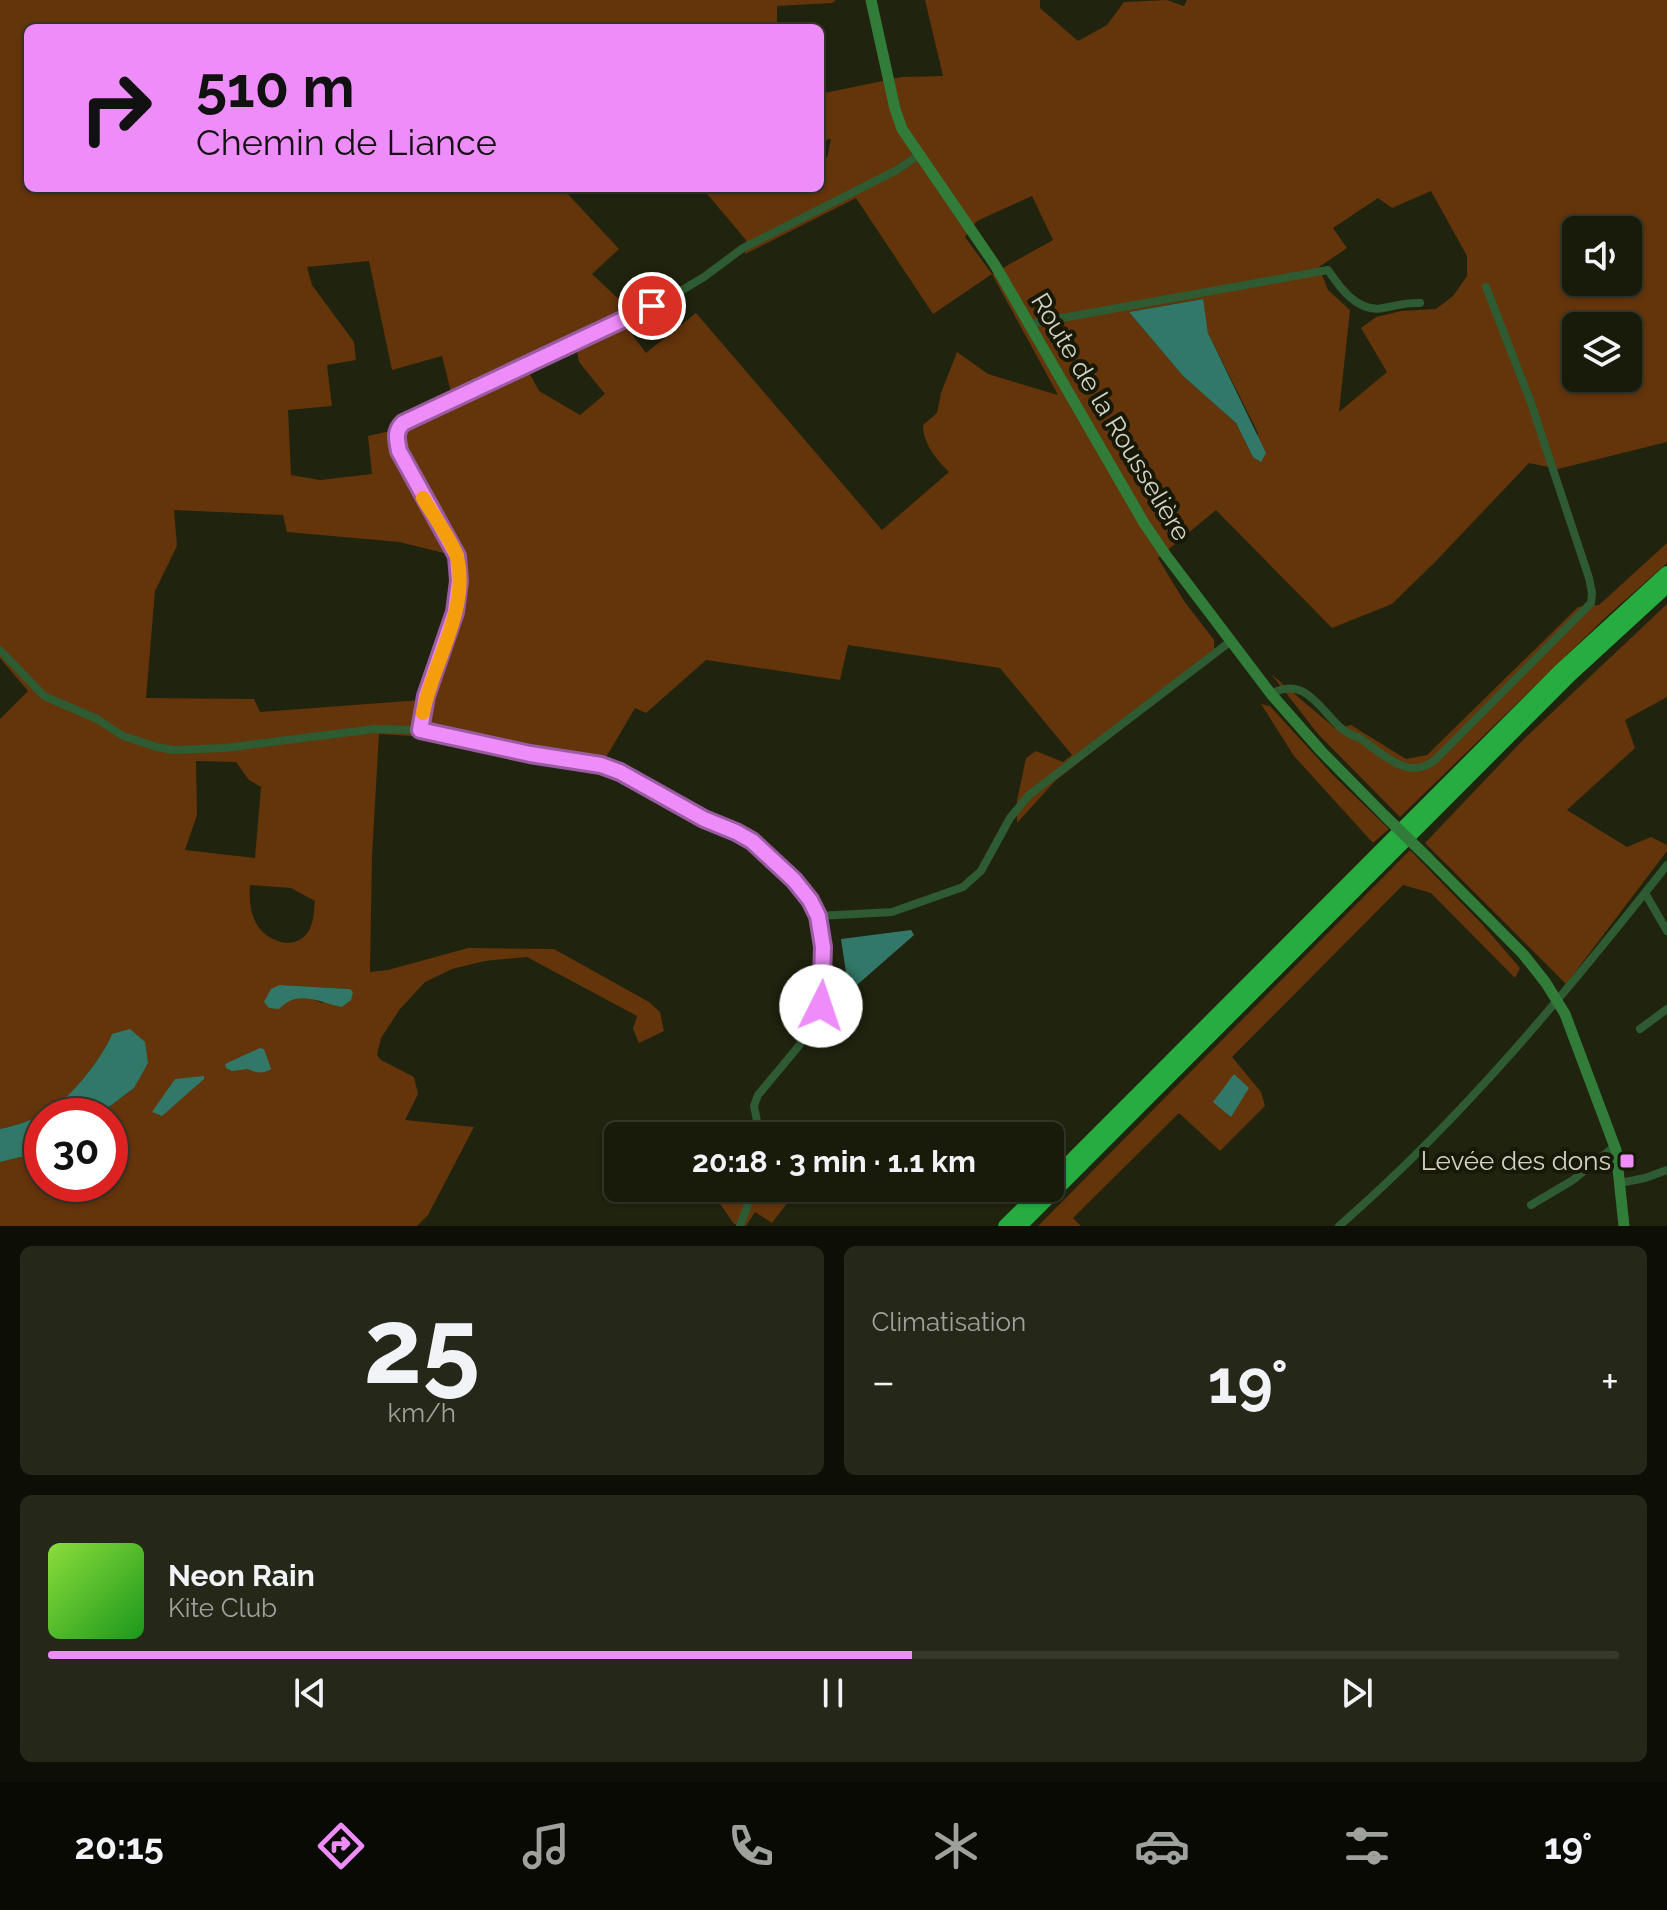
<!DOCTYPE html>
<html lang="fr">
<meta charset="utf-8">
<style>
:root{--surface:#181a0a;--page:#252718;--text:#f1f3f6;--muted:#9fa19c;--line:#36382b;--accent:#ee8cf9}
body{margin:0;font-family:Raleway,sans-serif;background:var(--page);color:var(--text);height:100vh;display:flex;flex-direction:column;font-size:30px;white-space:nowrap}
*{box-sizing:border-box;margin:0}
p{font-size:26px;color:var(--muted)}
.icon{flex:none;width:44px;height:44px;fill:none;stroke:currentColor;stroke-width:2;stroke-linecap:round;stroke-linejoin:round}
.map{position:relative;height:1226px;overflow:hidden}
.side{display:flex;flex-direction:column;gap:20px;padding:20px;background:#0d0e06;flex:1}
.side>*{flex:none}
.top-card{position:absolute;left:24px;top:24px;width:800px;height:168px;border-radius:12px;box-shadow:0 2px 6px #0004,0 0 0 2px var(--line);background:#ee8cf9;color:#111;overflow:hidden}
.fabs{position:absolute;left:1562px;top:216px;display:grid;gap:16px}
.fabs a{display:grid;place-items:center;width:80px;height:80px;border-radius:12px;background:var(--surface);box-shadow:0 2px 6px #0004,0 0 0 2px var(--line);font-size:40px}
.speed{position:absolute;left:24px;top:1098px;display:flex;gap:16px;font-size:40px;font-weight:700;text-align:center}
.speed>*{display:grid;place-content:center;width:104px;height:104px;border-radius:50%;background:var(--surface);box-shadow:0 2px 6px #0004,0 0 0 2px var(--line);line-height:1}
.speed .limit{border:12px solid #d22;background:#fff;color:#111}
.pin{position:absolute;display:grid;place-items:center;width:68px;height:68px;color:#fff;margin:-34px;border:4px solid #fff;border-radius:50%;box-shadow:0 2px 8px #0007}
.me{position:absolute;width:88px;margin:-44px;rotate:4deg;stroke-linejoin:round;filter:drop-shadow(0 0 6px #0008)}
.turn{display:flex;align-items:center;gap:28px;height:168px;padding:0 40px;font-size:36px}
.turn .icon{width:104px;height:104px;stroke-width:2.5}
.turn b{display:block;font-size:56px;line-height:68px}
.big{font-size:60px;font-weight:700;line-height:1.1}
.side .card{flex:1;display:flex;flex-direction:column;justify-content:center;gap:12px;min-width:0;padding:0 28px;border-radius:12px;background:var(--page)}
.side .dial{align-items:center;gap:0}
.dial b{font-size:104px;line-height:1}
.song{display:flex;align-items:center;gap:24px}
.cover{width:96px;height:96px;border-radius:12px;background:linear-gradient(135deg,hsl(90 70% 55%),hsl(120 70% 35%))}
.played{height:8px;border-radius:4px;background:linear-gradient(90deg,var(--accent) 55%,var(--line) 55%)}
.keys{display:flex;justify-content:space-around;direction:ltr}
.heat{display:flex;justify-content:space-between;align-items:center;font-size:44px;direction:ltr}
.side .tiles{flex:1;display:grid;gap:20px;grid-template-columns:1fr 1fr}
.card:last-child{grid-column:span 2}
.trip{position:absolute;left:604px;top:1122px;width:460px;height:80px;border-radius:12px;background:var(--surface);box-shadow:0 2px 6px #0004,0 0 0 2px var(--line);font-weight:700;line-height:80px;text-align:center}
.tabs{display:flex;height:128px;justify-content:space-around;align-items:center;background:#0a0a04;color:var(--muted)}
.tabs .icon{width:56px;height:56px}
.tabs .current{color:var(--accent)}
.tabs b{font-size:36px;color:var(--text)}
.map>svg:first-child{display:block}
.green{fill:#64340b;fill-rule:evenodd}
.water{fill:#327868}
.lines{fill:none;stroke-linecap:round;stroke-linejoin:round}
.street{stroke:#2e5b32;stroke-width:8}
.secondary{stroke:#307c38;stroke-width:11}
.highway{stroke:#27ac3f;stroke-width:14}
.secondary-bridge{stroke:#307c38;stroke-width:11}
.route-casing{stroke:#9b5ba2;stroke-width:20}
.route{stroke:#ee8cf9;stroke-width:14}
.slow{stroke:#f59e0b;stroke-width:14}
.poi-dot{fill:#ee8cf9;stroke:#171906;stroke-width:3}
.labels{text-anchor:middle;stroke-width:8;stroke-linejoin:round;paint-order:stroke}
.street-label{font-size:26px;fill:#d1d3c6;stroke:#171906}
.poi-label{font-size:26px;fill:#d1d3c6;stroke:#171906;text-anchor:end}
</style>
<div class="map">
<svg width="1667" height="1226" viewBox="0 0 1667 1226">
<rect width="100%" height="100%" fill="#20230e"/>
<path class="green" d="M 0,0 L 836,0 L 832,3 L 777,6 L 777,28 L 28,28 L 28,188 L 570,188 L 566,192 L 619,249 L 592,274 L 626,306 L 627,328 L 646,353 L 696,313 L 882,530 L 949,472 C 936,459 923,443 923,425 L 937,413 L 941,393 L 957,352 L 988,374 L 1058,395 L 992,274 L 933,314 L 856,198 L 745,254 L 746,240 L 702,188 L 820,188 L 820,158 L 827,158 L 831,139 L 820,141 L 820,94 L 902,77 L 943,76 L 925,0 L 1040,0 L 1040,8 L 1078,41 L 1107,25 L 1124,2 L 1167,0 L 1184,6 L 1187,0 L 1667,0 L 1667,442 L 1558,469 L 1529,463 L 1437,560 L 1392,604 L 1332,628 L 1216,510 L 1158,558 L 1184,601 L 1214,640 L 1214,657 L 1055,781 L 1017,823 L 1017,801 L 1026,758 L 1036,751 L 1063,762 L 1072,755 L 1000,668 L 848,645 L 840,680 L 706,660 L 646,713 L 635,708 L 598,771 L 416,733 L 412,736 L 379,734 L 372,856 L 370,972 L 388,970 L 468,948 L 554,949 L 649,1002 L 660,1012 L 664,1031 L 639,1043 L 633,1029 L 637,1016 L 527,957 L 485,961 L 452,969 L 425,982 L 400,1009 L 381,1038 L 377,1055 L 381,1060 L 414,1077 L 418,1094 L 405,1120 L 474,1127 L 428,1215 L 417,1226 L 0,1226 L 0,1162 L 42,1152 L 42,1184 L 110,1184 L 110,1116 L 97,1116 L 134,1088 L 112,1034 C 102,1059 67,1103 42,1115 C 29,1121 14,1126 0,1129 L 0,719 L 28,691 L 0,658 ZM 1431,191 L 1467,256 L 1467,276 L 1453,296 L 1436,309 L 1401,311 L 1376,317 L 1361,328 L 1387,372 L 1339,412 L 1350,310 L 1328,290 L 1319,267 L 1347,248 L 1333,228 L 1378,198 L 1392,208 ZM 1032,196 L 1053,240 L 992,274 L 965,237 L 977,221 ZM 1576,230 L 1628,230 L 1628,282 L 1576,282 ZM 369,261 L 392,370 L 442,356 L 454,404 L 403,428 L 368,436 L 372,474 L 320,480 L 291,475 L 288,410 L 332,406 L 327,365 L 356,360 L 354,342 L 312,285 L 307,267 ZM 1202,299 L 1208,333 L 1258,433 L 1253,457 L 1236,423 L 1183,376 L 1129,312 ZM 1576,326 L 1628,326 L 1628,378 L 1576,378 ZM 575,340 L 579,362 L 605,394 L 580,415 L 539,391 L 524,363 ZM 174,510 L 283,515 L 287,532 L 399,542 L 452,555 L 455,583 L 443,631 L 421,700 L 260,712 L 254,699 L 146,698 L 155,591 L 177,546 ZM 196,761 L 236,762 L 249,780 L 261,787 L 255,858 L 185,850 L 197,815 ZM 250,885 L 291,888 L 315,901 C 314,908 314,919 311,926 C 301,953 267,944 256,923 C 250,912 249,896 250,885 ZM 280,985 L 350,989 L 322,1003 L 305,996 L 287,1001 Z
M 1667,543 L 1667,563 L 1607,616 L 1400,817 L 1318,734 L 1271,674 L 1336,729 L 1351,725 L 1406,759 L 1427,755 L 1578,607 L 1599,605 Z
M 1667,604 L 1667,697 L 1625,720 L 1635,748 L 1567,810 L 1627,847 L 1651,837 L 1667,845 L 1667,851 L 1566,984 L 1425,843 L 1524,739 Z
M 1261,704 L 1270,706 L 1334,776 L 1389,829 L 1373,843 L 1294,756 Z
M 1410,850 L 1483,925 L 1520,968 L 1515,978 L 1431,893 L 1403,885 L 1232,1057 L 1261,1092 L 1265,1106 L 1220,1151 L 1179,1113 L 1073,1218 L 1081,1226 L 1038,1226 Z
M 709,1188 L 789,1188 L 786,1205 L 772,1223 L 755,1212 L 746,1226 L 734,1224 Z"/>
<path class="water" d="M 1203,299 L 1208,333 L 1266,453 L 1261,462 L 1253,457 L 1236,423 L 1183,376 L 1129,312 Z
M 911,930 L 914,935 L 849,992 L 841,939 Z
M 280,985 L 350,989 L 353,992 L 351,1000 L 342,1007 C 318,1002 298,989 279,1009 L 269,1008 L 264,1002 L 271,989 Z
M 130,1029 L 145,1042 L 148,1063 L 134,1088 L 97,1116 L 42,1116 L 42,1152 L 0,1162 L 0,1129 C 14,1126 29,1121 42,1115 C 67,1103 102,1059 112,1034 Z
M 260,1048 L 264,1049 L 271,1069 C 264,1074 256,1073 248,1069 L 232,1071 L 226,1068 L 225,1064 Z
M 1234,1074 L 1249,1088 L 1231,1117 L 1213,1102 Z
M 204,1076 L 204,1079 L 162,1116 L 152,1112 L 175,1079 Z"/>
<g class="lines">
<path class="street" d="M 1029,324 L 1328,270 C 1340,288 1358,313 1383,308 C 1398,306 1403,302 1420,303
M 0,650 L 44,696 L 97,719 L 123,736 L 157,747 L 173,750 L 225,748 L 375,729 L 420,730 L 530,754 L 601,765 L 620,772 L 704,819 L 736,832 L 752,841 L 794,880 L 810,900 L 818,916 L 823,947 L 821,1006 L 812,1027 L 798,1047 L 758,1095 L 754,1106 L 760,1136
M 1271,694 C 1314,670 1326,731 1358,737 C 1382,753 1409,783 1436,759 L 1591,603 L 1592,593 L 1589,578 L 1530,400 L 1486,287
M 420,730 L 426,696 L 455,612 L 459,581 L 457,556 L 399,451 C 397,440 394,431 403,423 L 669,298 L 704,277 L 743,248 L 897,170 L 919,155
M 1645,893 L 1667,931
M 818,916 L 892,912 L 963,887 L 981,871 L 1010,818 L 1029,795 L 1231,641
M 1640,1029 L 1667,1009
M 1620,1183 L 1645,1178 L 1667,1170
M 1531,1205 L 1573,1180 L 1615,1146
M 740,1226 L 754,1188
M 1339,1226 C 1462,1119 1566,993 1667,865"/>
<path class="secondary" d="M 871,0 L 895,109 L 902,129 L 995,265 L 1144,523 L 1165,554 L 1271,694 L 1322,752 L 1385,816
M 1428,858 L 1523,954 L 1546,983 L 1565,1014 L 1616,1150 L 1624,1226"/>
<path class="highway" d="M 1050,1182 L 1560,671 L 1667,573
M 1005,1226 L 1044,1188
M 1020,1226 L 1571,674 L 1667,586"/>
<path class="secondary-bridge" d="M 1385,816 L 1428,858"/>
</g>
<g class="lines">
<defs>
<path id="route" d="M 652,306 L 403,423 C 394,432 397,440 399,451 L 457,556 L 459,581 L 455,612 L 426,696 L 420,730 L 530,754 L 601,765 L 620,772 L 704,819 L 736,832 L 752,841 L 794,880 L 810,900 L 818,916 L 823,947 L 821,1006"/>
</defs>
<use href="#route" class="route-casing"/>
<use href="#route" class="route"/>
<path class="slow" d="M 423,713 C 432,664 470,609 457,557 C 452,540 432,514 423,498"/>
</g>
<rect class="poi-dot" x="1619" y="1153" width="16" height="16" rx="4"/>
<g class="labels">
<g class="street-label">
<text transform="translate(1111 417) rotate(59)" y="9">Route de la Rousselière</text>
</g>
<g class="poi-label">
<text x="1611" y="1170">Levée des dons</text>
</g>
</g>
</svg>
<div class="fabs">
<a><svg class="icon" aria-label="sound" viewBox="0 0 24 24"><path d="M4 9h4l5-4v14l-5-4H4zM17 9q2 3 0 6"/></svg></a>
<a><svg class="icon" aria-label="layers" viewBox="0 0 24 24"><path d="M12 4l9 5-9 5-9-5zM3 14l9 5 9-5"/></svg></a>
</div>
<div class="speed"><div class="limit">30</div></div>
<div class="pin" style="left:652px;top:306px;background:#d93025"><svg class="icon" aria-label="arrive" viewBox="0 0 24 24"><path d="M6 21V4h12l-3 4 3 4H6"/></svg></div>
<svg class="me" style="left:821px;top:1006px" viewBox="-20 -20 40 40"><circle r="19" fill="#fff"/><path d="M0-13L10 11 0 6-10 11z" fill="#ee8cf9"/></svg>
<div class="trip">20:18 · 3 min · 1.1 km</div>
<div class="top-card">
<div class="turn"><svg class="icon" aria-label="right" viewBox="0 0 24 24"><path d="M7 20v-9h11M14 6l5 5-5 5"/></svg><div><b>510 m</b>Chemin de Liance</div></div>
</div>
</div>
<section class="side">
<div class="tiles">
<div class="card dial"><b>25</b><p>km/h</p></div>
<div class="card"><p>Climatisation</p>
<div class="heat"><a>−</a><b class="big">19°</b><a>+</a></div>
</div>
<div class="card">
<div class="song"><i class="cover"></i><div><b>Neon Rain</b><p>Kite Club</p></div></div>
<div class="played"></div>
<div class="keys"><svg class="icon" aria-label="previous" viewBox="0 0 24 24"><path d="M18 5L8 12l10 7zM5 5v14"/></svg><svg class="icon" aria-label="pause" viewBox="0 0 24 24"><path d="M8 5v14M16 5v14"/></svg><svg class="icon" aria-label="next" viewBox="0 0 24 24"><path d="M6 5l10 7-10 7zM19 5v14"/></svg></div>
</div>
</div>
</section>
<nav class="tabs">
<b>20:15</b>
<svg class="icon current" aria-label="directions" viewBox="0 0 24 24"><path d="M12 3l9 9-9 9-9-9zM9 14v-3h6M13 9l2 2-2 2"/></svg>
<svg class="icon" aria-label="music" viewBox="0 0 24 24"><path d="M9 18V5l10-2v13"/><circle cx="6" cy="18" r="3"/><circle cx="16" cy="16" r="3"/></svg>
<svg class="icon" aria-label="phone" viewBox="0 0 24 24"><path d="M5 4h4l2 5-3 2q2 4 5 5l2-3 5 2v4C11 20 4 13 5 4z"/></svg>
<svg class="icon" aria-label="climate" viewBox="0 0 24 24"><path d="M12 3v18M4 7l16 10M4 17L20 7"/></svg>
<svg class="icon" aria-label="car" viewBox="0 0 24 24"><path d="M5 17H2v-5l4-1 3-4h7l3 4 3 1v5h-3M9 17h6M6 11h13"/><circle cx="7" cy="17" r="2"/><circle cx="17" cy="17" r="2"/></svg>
<svg class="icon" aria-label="filters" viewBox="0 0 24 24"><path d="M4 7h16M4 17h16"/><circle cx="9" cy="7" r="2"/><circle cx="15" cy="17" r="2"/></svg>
<b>19°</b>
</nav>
